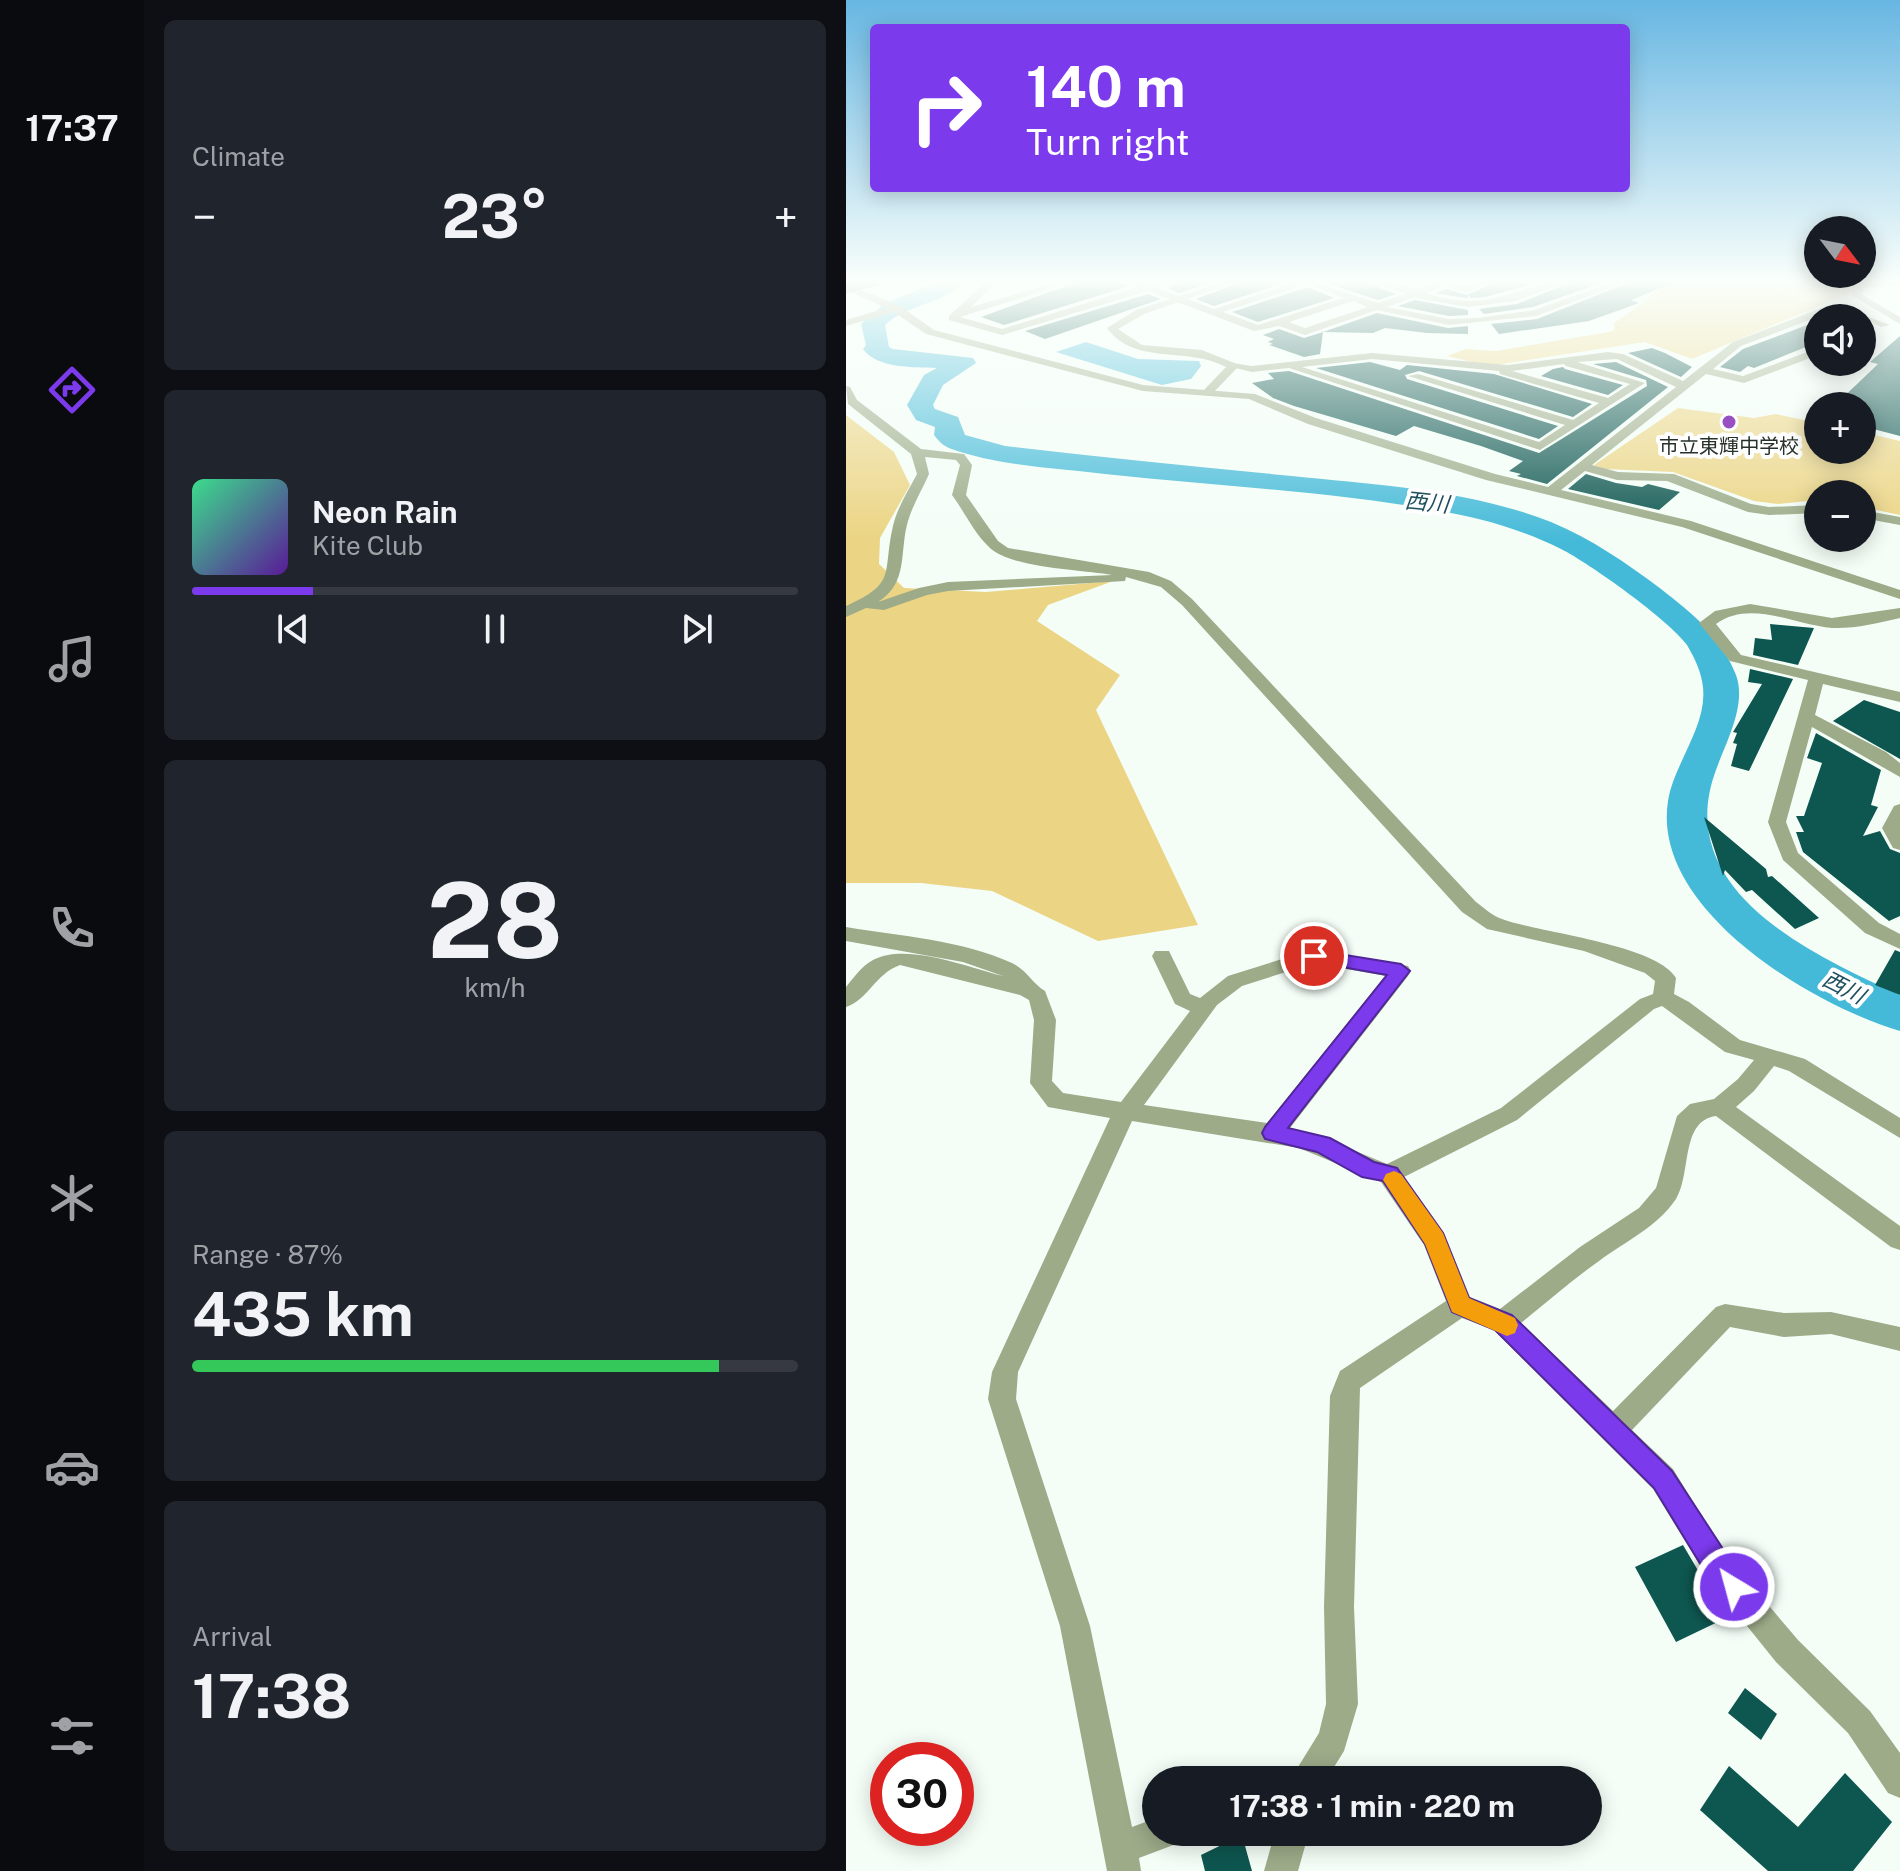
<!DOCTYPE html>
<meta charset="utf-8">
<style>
:root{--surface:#171b24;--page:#20242c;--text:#f1f3f6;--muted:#9ea1a6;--line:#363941;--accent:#7c3aed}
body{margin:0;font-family:"Public Sans","Noto Sans JP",sans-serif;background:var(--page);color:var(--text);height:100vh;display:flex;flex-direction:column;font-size:30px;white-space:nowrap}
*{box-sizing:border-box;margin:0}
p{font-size:26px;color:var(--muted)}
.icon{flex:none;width:44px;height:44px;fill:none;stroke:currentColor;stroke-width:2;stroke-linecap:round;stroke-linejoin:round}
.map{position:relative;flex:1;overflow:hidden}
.panel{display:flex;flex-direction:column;gap:20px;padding:20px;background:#0d0f14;width:702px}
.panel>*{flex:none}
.banner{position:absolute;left:24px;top:24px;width:760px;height:168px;border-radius:8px;box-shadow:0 4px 20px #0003;background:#7c3aed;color:#fff;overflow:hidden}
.needle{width:52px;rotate:122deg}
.fabs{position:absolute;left:958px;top:216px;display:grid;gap:16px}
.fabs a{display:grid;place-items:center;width:72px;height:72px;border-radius:50%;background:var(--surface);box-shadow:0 4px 20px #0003;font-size:40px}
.speed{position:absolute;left:24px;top:1742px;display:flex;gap:16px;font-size:40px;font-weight:700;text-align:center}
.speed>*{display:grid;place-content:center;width:104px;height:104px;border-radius:50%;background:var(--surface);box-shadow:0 4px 20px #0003;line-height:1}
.speed .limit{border:12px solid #d22;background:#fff;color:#111}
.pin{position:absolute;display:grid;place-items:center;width:68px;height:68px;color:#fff;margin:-34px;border:4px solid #fff;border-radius:50%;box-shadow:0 2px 8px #0007}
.me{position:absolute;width:88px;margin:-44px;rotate:323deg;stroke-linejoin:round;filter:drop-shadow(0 0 6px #0008)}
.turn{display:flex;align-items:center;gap:28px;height:168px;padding:0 24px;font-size:36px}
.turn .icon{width:104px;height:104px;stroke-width:2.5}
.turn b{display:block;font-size:56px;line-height:68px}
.big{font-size:60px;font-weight:700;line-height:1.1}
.panel .card{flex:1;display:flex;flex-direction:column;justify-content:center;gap:12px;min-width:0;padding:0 28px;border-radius:12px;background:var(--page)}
.panel .dial{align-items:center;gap:0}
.dial b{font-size:104px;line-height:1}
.song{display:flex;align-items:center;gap:24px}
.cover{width:96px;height:96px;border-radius:12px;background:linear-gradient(135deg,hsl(150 70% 55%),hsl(270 70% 35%))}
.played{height:8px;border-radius:4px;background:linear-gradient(90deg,var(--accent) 20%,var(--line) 20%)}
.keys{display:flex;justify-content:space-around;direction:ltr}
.heat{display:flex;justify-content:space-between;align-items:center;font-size:44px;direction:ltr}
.charge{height:12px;border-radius:6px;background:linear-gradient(90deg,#34c759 87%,var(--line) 0)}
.trip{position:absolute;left:296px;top:1766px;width:460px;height:80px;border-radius:40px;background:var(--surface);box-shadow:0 4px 20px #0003;font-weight:700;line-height:80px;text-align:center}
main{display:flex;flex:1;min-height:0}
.dock{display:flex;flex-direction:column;width:144px;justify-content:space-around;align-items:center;background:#090b0e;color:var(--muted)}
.dock .icon{width:56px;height:56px}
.dock .active{color:var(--accent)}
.dock b{font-size:36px;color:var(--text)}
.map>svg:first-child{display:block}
.green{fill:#ebd483}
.water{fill:#45bad8}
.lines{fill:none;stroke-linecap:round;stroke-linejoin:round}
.river{fill:#45bad8;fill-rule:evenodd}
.building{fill:#0e5650}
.minor{fill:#9dab89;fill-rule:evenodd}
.tertiary{fill:#9dab89;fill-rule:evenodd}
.motorway{fill:#3b4e10;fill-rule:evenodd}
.motorway-bridge{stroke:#3b4e10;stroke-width:13}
.route{fill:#7c3aed;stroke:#51269a;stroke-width:2}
.slow{fill:#f59e0b}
.poi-dot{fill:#974fc2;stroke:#fff;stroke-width:3}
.labels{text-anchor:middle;stroke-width:8;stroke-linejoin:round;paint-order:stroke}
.far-poi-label{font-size:20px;fill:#28322c;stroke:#fff}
.far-water-label{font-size:22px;font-style:italic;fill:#1f505d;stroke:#fff}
</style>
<main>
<nav class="dock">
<b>17:37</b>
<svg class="icon active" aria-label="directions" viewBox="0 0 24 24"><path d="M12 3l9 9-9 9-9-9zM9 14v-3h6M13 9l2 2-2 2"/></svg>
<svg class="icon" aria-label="music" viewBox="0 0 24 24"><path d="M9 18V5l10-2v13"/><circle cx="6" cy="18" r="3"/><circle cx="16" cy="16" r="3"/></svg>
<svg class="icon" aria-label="phone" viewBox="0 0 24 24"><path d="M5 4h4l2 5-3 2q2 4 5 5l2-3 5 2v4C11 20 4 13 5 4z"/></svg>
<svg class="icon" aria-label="climate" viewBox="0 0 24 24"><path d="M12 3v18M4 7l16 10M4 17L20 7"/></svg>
<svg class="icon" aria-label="car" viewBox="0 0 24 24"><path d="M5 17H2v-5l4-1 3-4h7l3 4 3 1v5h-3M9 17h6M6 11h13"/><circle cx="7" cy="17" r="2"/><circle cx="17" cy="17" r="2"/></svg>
<svg class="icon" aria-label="filters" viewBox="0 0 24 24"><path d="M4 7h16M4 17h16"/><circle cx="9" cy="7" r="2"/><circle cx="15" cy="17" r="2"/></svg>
</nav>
<section class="panel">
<div class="card"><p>Climate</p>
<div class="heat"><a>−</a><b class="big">23°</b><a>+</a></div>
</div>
<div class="card">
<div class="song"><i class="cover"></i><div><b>Neon Rain</b><p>Kite Club</p></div></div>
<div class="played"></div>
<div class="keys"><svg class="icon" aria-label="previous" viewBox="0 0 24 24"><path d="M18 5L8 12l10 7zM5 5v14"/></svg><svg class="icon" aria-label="pause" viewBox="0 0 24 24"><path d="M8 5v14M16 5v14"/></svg><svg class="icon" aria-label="next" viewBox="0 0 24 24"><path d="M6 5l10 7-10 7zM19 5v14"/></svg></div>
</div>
<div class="card dial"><b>28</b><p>km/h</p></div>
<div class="card"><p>Range · 87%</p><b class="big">435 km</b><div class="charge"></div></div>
<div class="card"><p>Arrival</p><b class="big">17:38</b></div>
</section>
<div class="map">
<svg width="1054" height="1871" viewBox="0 0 1054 1871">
<rect width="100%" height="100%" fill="#f4fef7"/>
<path class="green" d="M 823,279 L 1054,279 L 1011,285 L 1002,294 L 846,359 L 799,342 L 643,366 L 601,356 L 620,349 L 650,351 L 768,331 L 768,323 L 796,304 Z
M 832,408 L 908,418 L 930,414 L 972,423 L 972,450 L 1016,450 L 1016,432 L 1054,441 L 1054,515 L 1016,507 L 1016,494 L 972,494 L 972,500 L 932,504 L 908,501 L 827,472 L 759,469 L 748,465 Z
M 0,415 L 48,452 L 64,485 L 34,538 L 33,564 L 58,588 L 140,592 L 267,581 L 202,605 L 191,621 L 274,675 L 250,710 L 352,925 L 252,941 L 146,891 L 75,883 L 0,883 Z"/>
<path class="water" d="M 240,342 L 292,359 L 353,361 L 355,366 L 345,379 L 316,385 L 210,352 Z"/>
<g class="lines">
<path class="river" d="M 96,279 L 120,279 C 100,305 62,303 39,325 L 43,347 L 47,349 L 127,358 L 130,363 L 97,385 L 87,405 L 89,409 L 112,417 L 119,435 L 159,446 C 255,457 350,467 446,476 C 533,485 623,490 705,522 C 746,539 780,563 815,589 C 847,614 875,636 890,675 C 901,705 880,742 870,770 C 825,890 965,954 1054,995 L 1054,1031 C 966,1005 805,909 822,801 C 828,762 865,722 856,681 C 854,669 847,655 841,645 C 823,620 743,563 715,549 C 675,529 632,517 588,510 C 480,491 369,486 259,474 C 208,468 152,466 103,448 C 96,445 93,441 88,435 L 89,427 L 70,420 L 61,405 L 78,375 L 91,368 C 69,367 31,369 17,349 L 20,345 L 15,324 L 37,305 Z"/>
</g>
<path class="building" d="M 239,279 L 271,279 L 283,286 L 158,325 L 135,317 Z
M 339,279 L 377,279 L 333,293 L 321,288 Z
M 403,279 L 450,279 L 368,306 L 350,299 Z
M 468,279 L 512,279 L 550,294 L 532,300 Z
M 656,279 L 706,279 L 639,297 L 625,298 L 622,295 L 622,298 L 612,297 L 590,293 L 600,289 L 621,295 Z
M 733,279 L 767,279 L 687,307 L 638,314 L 633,309 L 671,304 Z
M 792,279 L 834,280 L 785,300 L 793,303 L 743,321 L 653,334 L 645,324 L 691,319 Z
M 462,287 L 488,298 L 412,322 L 386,312 Z
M 302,294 L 315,299 L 199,339 L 179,331 Z
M 569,300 L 622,310 L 622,315 L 603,316 L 552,306 Z
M 531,313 L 602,328 L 622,326 L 622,334 L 581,333 L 539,328 L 527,333 L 477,332 Z
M 972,321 L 972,342 L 908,368 L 902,366 L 894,372 L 874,367 L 897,349 Z
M 433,329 L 458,338 L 477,332 L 474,354 L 458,357 L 423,345 L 427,344 L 422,342 L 428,339 L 417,335 Z
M 1054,336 L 1054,436 L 1016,426 L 1016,406 L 988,406 L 1032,364 L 1024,362 Z
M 806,348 L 819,353 L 846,367 L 835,377 L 782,353 Z
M 524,362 L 554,370 L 561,365 L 648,374 L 746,404 L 727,417 L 573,371 L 559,375 L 561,379 L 712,426 L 693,439 L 470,368 Z
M 770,362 L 822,387 L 701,484 L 671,476 L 675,474 L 663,471 L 677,461 L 635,446 L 568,426 L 550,436 L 448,406 L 427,398 L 406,383 L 428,379 L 422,373 L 443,371 L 693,453 L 801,386 L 800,380 L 747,364 Z
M 717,367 L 719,369 L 777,385 L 762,395 L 695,376 L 707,369 Z
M 740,474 L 770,483 L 796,487 L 802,484 L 834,492 L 813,510 L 722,489 Z
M 924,624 L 968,628 L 952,665 L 907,655 L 909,638 L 926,640 Z
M 904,669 L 947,679 L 903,771 L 885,766 L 891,744 L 887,743 L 891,733 L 887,732 L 916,684 L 902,682 Z
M 1018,700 L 1054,712 L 1054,759 L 987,721 Z
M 970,733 L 1035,770 L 1025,805 L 1032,807 L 1017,836 L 1034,831 L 1044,849 L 1054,853 L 1054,916 L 1043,921 L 957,852 L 950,832 L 958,832 L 950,816 L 958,816 L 976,763 L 961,758 Z
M 858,817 L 920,869 L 922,877 L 926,876 L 973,918 L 949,929 L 906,890 L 900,892 L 879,870 L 877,876 Z
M 1049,950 L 1054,952 L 1054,995 L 1029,985 Z
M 837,1545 L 880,1618 L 830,1642 L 789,1567 Z
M 899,1688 L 931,1714 L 915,1740 L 882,1713 Z
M 883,1766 L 952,1827 L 999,1773 L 1046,1822 L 1007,1871 L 922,1871 L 854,1810 Z
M 396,1835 L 406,1871 L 359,1871 L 355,1855 Z"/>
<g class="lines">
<path class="minor" d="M 7,279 L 17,279 L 16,290 L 54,306 L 88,330 L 297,385 L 409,394 L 470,418 L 649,474 L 702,487 L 830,387 L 771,359 L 731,362 L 799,383 L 694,450 L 443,368 L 406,372 L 381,366 L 387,363 L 406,366 L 526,353 L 662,365 L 762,352 L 777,354 L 837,381 L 887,342 L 983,305 L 991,305 L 1044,325 L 1035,327 L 1016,318 L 987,311 L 895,346 L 867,369 L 897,376 L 972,348 L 972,355 L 898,383 L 860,374 L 746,465 L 772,472 L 828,474 L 905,504 L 923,507 L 972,505 L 972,513 L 923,515 L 902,512 L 821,481 L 771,480 L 739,471 L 715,490 L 845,521 L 1054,590 L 1054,599 L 836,527 L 640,480 L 462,424 L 403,399 L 297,391 L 80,334 L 48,312 L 0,326 L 0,320 L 40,308 L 7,293 ZM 526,359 L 653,371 L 654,374 L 753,403 L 727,420 L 572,374 L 562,376 L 719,425 L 693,442 L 456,367 ZM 718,364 L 720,366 L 784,384 L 762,398 L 666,371 Z
M 143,279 L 154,279 L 125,307 L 221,279 L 236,279 L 114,317 L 156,329 L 292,287 L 274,279 C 285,279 292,283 301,284 C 312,285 325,279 336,279 L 312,288 L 368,309 L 459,279 L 532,303 L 590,283 L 582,279 C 595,279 609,286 621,285 C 632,284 641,279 653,279 L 620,292 L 600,286 L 541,307 L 603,319 L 632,318 L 688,310 L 775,279 L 789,279 L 690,316 L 603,325 L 531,310 L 459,335 L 433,326 L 408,331 L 302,291 L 156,335 L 103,320 L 103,316 ZM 462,284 L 497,298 L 412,325 L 377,312 ZM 507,301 L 522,307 L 459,328 L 443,322 Z
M 1054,279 L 1054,285 L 1020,288 L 1015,294 L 1054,317 L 1054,324 L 1005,295 L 1007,287 L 1018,282 Z
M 0,386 L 4,387 L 11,400 L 75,449 L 118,454 L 126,465 L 120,495 L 152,541 L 162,548 L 303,572 L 325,581 L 346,599 L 630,902 C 638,908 647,916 656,919 C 693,933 810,944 830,978 L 828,994 L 843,1002 L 894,1040 L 959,1059 L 1054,1118 L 1054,1138 L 943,1071 L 928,1066 L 908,1091 L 890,1107 L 1054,1226 L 1054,1250 L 1045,1247 L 870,1116 C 834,1121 846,1173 830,1199 C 811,1227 780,1241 753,1261 C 726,1280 701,1302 675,1323 L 767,1411 L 870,1307 L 879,1304 L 938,1313 L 985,1312 L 1054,1327 L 1054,1351 L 985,1334 L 938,1337 L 884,1327 L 786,1430 L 827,1469 L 880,1555 L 952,1640 L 1024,1711 L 1054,1753 L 1054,1798 L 1042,1793 L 1002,1733 L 930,1662 L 860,1575 L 807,1489 L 648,1330 L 616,1318 L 514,1388 L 508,1607 L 512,1704 L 498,1751 L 480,1780 L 444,1780 L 473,1733 L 480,1704 L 478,1607 L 484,1396 L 494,1371 L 600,1301 L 578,1245 L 535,1182 L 453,1148 L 286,1121 L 172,1372 L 170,1399 L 244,1626 L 286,1827 L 310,1818 L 310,1832 L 335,1832 L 330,1844 L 293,1858 L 295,1871 L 261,1871 L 214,1626 L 142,1399 L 146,1372 L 264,1118 L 202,1107 L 184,1083 L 188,1020 L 183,1000 L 174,995 L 54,965 C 29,974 22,1000 0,1007 L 0,987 C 8,977 16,966 27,960 C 60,942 121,967 157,976 L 117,962 L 0,941 L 0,927 C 54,936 116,940 166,963 C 181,970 186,983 199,991 L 210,1020 L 206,1081 L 217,1093 L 275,1102 L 344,1011 L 329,1004 L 306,956 L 309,951 L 323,951 L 344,994 L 354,998 L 382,976 L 468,949 L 562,966 L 565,971 L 562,976 L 444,1128 L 473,1136 L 541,1164 L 655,1108 L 794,999 L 807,994 L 809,981 L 799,973 L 738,951 L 641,929 L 616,912 L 336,605 L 315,587 L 280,577 L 279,581 L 102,591 L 81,595 L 38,610 L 20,608 L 0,617 L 0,606 C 52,583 36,574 47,526 C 51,508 62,491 71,474 L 65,454 L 2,404 ZM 79,457 L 110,460 L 114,465 L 106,495 C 118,511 128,533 143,547 C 163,568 236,570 266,575 L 102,582 L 73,588 L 32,602 C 63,583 53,551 62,521 C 67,504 76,490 83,474 ZM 468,963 L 540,976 L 421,1123 L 298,1105 L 371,1005 L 396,986 ZM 816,1006 L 879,1052 L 908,1060 L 892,1079 L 868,1099 L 844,1104 L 831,1116 L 810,1188 L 793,1208 L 734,1247 L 654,1309 L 624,1297 L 598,1233 L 558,1177 L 671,1120 L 808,1009 Z
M 1016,510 L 1054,517 L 1054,525 L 1016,518 Z
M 904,604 L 986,618 L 1054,608 L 1054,618 C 1032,623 1008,629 986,628 C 948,625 904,599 870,624 L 895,655 L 1054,692 L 1054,702 L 977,684 L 969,715 L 1040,752 L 1054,763 L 1054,777 L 966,727 L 940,822 L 952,853 L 1033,923 L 1054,934 L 1054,949 L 1019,933 L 937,860 L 922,822 L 962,680 L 884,661 L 853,623 L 869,611 Z
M 1054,804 L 1054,850 L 1047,848 L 1036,828 L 1048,806 Z
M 429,1832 L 463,1832 L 452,1871 L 418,1871 Z"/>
<path class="tertiary" d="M 386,279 L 400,279 L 298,314 L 272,329 L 296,345 L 356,350 L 391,364 L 391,368 L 367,393 L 357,391 L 380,367 C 341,346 289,366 261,328 L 290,310 Z
M 515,279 C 552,278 587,302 626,301 C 663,300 698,278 730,279 L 670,301 L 622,307 L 575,299 Z"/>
<path class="motorway" d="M 0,279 L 11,279 L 0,284 Z"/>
<path class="motorway-bridge" d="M 0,287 L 31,279"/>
</g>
<linearGradient id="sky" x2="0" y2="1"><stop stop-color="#67b6e2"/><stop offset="0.52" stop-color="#fafffb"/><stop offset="1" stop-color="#fafffb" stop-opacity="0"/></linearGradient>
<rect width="1054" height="541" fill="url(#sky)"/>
<path class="route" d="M 468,950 L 555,964 L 564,971 L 442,1128 L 484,1138 L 528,1162 L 551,1168 L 597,1233 L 623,1298 L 666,1315 L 826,1471 L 902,1587 L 898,1596 L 888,1600 L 878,1596 L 861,1575 L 808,1488 L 649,1330 L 606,1312 L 579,1244 L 537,1181 L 516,1177 L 471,1152 L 419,1139 L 416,1133 L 419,1127 L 541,975 L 462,961 L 459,956 Z"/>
<path class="slow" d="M 548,1171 L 555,1174 L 597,1233 L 623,1298 L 669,1318 L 672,1325 L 669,1333 L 661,1336 L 606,1312 L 579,1244 L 537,1180 L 540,1174 Z"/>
<circle class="poi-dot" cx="883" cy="422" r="8"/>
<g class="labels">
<g class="far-poi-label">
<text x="883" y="453">市立東輝中学校</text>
</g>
<g class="far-water-label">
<text transform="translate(581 502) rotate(6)" y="8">西川</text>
<text transform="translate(998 987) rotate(27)" y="8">西川</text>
</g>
</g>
</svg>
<div class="fabs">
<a><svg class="needle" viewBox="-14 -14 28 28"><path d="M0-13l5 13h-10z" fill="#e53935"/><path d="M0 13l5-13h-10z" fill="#9ea1a6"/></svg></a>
<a><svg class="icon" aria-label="sound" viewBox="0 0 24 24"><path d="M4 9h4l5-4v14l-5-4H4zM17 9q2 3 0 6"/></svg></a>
<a>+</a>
<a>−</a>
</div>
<div class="speed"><div class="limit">30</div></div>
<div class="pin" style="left:468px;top:956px;background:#d93025"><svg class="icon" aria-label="arrive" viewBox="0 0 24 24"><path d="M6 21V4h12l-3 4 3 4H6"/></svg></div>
<svg class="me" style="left:888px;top:1587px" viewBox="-20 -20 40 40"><circle r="17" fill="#7c3aed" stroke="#fff" stroke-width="3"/><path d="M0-11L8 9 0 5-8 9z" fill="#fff"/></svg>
<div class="trip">17:38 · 1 min · 220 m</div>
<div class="banner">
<div class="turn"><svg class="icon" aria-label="right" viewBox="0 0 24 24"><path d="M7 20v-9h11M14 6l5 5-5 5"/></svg><div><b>140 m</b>Turn right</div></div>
</div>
</div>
</main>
